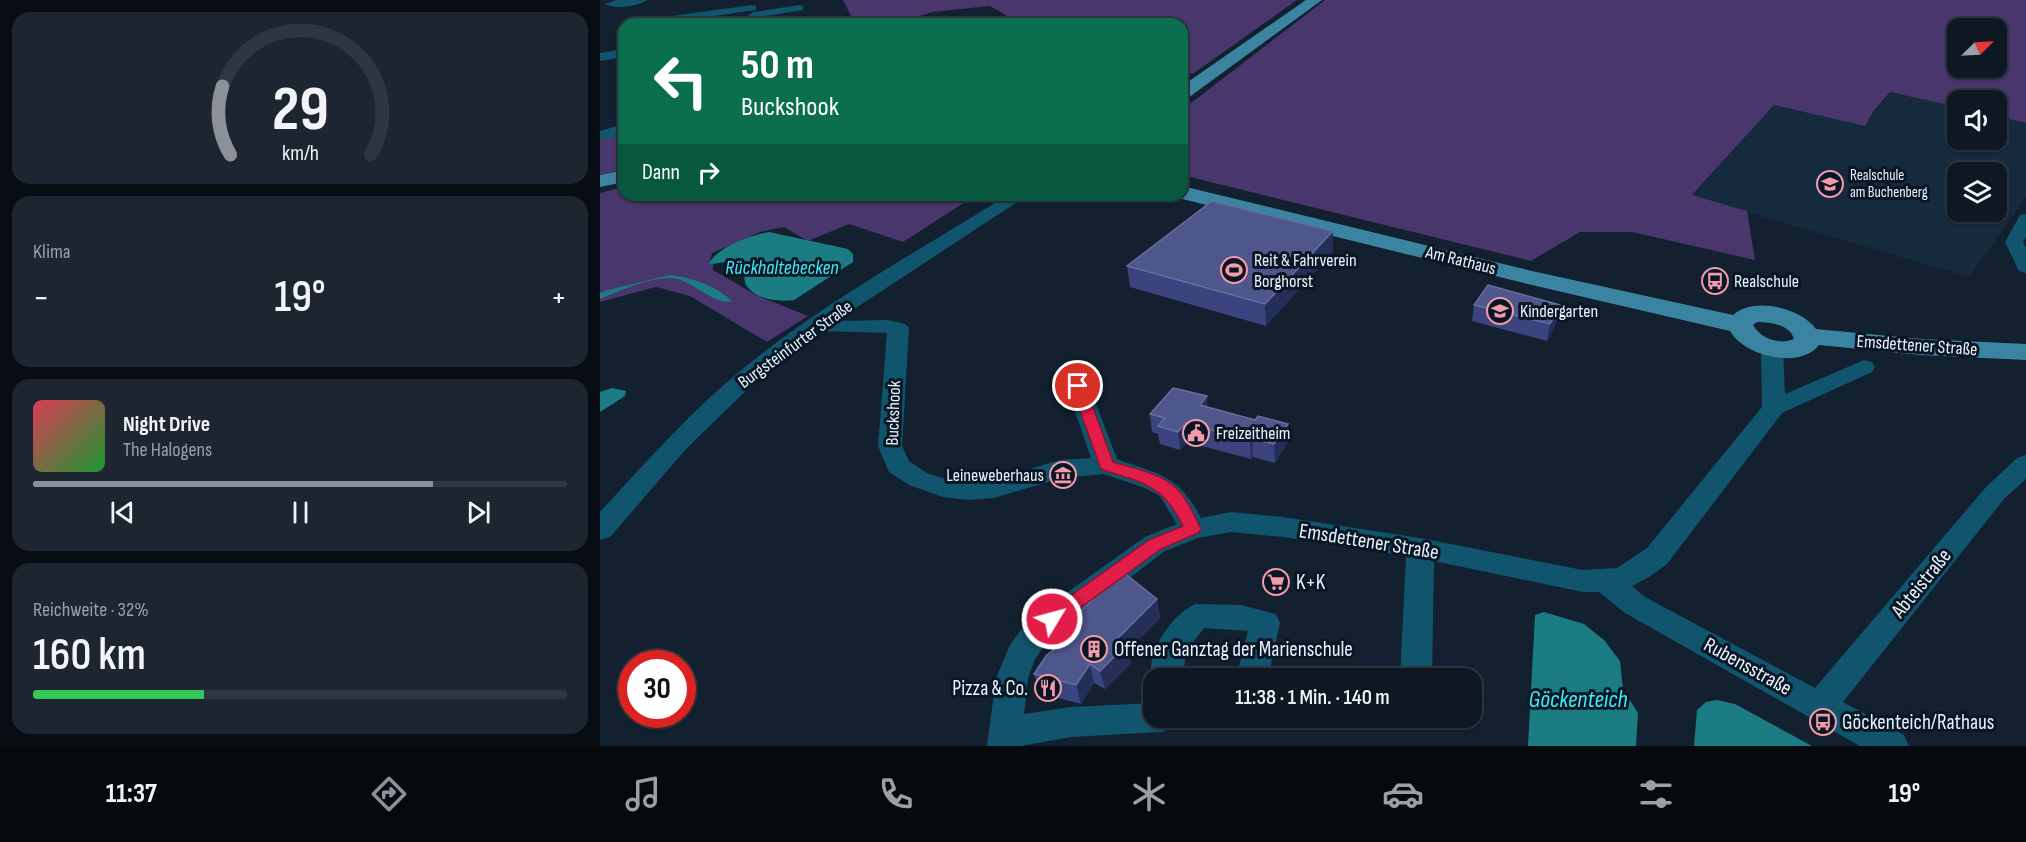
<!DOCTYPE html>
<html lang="de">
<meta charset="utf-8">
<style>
:root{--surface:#0e1823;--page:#1c2530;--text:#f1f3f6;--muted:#9ba0a6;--line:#2e3741;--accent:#8c9099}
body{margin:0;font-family:"Sofia Sans Condensed",sans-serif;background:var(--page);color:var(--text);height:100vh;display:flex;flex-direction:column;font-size:22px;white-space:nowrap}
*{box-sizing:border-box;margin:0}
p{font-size:20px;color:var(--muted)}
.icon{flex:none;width:33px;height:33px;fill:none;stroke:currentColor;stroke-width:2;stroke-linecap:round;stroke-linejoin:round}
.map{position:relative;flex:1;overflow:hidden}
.details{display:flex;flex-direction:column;gap:12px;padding:12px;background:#080d13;width:600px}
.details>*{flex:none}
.guide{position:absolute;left:18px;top:18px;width:570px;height:183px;border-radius:18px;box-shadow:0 2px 4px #0004,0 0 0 2px var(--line);background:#0b6e4f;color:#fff;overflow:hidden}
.needle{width:39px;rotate:66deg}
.controls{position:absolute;left:1347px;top:18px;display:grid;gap:12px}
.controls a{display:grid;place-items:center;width:60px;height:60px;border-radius:12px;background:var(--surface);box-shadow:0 2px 4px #0004,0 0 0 2px var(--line);font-size:30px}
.speed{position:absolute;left:18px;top:650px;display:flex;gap:12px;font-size:30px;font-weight:700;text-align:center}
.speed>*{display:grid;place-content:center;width:78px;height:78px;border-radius:50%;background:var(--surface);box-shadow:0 2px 4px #0004,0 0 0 2px var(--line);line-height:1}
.speed .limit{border:9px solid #d22;background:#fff;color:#111}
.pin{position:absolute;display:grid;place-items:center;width:51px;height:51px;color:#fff;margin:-26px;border:3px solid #fff;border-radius:50%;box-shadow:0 2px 6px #0007}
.me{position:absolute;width:66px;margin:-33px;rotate:53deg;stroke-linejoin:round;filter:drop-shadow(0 0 4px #0008)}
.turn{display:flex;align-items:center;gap:21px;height:126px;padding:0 24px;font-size:27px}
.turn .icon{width:78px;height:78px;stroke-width:2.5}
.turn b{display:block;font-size:42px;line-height:51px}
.then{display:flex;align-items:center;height:57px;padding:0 24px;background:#0003;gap:12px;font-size:22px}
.big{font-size:45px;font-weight:600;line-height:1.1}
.details .tile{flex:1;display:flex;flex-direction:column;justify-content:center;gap:9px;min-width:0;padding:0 21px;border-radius:18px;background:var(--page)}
.details .dial{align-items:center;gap:0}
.dial svg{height:156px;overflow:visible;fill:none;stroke:var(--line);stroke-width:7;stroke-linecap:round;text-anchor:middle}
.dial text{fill:var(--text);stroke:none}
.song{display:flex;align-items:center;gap:18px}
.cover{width:72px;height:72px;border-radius:9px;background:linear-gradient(135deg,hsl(350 70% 55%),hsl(130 70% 35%))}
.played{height:6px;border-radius:3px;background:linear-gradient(90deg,var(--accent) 75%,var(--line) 75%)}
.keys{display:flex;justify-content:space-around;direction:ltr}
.heat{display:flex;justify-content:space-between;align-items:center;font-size:33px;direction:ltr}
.charge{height:9px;border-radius:4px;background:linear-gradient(90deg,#34c759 32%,var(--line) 0)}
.trip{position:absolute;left:543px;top:668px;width:339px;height:60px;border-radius:18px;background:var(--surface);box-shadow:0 2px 4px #0004,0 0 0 2px var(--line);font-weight:600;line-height:60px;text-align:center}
.tabs{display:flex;height:96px;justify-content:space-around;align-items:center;background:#060a0e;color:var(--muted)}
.tabs .icon{width:42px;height:42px}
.tabs .active{color:var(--accent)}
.tabs b{font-size:27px;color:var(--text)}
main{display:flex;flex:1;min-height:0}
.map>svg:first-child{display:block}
.built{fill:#162a3e;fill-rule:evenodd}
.green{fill:#48366c;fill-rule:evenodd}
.water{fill:#1b7c84}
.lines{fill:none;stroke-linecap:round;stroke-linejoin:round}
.minor{fill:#10556d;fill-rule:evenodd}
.major{fill:#3b84a1;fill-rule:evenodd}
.wall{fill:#3b447f}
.shaded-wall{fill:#232e59}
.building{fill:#4e578c;stroke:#666f9e;stroke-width:1.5}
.route{fill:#e11d48;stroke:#92132f;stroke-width:1.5}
.labels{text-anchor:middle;stroke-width:6;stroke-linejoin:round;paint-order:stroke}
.far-poi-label{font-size:15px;fill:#e8f2fd;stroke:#091725;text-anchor:start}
.poi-label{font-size:18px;fill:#e8f2fd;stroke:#091725;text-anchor:start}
.street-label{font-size:18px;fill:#e8f2fd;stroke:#091725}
.water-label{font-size:20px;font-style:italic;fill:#3bebfa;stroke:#091725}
.near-street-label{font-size:21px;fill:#e8f2fd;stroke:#091725}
.near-poi-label{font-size:21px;fill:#e8f2fd;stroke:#091725;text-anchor:start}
.near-water-label{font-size:24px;font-style:italic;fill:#3bebfa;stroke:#091725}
</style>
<main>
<section class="details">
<div class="tile dial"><svg viewBox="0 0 100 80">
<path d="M14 69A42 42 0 1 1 86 69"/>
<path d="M14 69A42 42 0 0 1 10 34" stroke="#8c9099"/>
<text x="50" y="56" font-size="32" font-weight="700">29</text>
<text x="50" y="72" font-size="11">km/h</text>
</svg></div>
<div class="tile"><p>Klima</p>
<div class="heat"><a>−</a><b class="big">19°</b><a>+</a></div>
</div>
<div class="tile">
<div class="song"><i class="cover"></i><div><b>Night Drive</b><p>The Halogens</p></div></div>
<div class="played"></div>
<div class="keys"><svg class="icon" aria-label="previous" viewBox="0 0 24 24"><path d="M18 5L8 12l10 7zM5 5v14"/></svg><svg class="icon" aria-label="pause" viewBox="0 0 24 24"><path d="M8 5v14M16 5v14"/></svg><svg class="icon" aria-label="next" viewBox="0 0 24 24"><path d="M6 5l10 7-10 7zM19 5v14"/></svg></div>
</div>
<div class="tile"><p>Reichweite · 32%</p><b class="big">160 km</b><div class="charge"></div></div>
</section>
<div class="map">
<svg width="1426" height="746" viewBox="0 0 1426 746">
<rect width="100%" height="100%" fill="#12202f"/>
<path class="built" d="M 1290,92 L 1357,107 L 1358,140 L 1396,140 L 1397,116 L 1426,123 L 1426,197 L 1369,277 L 1092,196 L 1174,105 L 1265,126 ZM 1358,172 L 1396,172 L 1396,212 L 1358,212 Z"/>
<path class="green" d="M 243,0 L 697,0 L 594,73 L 582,75 L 582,24 L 421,24 L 390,6 L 332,12 L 296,24 L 255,24 Z
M 725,0 L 1426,0 L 1426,123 L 1397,116 L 1396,100 L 1358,100 L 1357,107 L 1290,92 L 1274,111 L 1265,126 L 1174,105 L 1092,195 L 1147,211 L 1155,260 L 1032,232 L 980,232 L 931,261 L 582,175 L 582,110 ZM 1358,28 L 1396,28 L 1396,68 L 1358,68 Z
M 24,132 L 24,169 L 0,175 L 0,140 Z
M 24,187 L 24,195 L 376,195 L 303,242 L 249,224 L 208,241 L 184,227 L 160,232 L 112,253 L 109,265 L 113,264 L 113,270 L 158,296 L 208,316 L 167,342 L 90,296 L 56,287 L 0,302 L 0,193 Z"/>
<path class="water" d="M 169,232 L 248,249 L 253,254 L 253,262 L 194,300 C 178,302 156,300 146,285 C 144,281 145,276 143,271 C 137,258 119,263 108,265 C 118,246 149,236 169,232 Z
M 70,275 C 92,278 115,285 132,301 C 116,307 91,279 72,278 C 48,278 21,290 0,299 L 0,293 L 8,290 Z
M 12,388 L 26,391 L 25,396 L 0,412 L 0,392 Z
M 944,612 L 984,624 L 1004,640 L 1020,661 L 1023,689 L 1038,713 L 1036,746 L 928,746 L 935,615 Z
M 1117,700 L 1135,704 L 1212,746 L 1094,746 L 1097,710 L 1106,702 Z"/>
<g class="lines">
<path class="minor" d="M 16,0 L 47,0 C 39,6 14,10 5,4 Z
M 152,5 L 156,6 L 156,10 L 72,22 L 66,19 L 72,16 Z
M 199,5 L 203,6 L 203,10 L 154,18 L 148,15 L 154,12 Z
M 236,18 L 242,21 L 240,23 L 215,24 L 217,22 Z
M 24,49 L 24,57 L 0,61 L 0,53 Z
M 24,124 L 24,133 L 0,141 L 0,131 Z
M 408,195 L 428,195 L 236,321 L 288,320 L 305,324 L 309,328 L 302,446 L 309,461 L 327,473 L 346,479 L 368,482 L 394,480 L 460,460 L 491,458 L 461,370 L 464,365 L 472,363 L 480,365 L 483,370 L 517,459 C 560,475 578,474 601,518 L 631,512 L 683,517 L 820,538 L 983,570 L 1017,568 L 1047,548 L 1162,407 L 1161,348 L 1164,343 L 1172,341 L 1180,343 L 1183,348 L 1185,394 L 1264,360 L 1272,362 L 1275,367 L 1272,372 L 1182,413 L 1067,564 L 1049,577 L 1032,586 L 1045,597 L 1215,688 L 1386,487 L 1417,458 L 1426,455 L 1426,479 L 1404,499 L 1243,702 L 1304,735 L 1309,746 L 1260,746 L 1025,613 L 999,592 L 983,592 L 834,561 L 832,678 L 800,678 L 806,556 L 683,537 L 631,532 L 598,538 L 565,551 L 449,639 L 435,659 L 428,678 L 424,714 L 471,707 L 554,703 L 554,717 L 579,717 L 574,727 L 562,732 L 471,737 L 421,746 L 387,746 L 396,678 L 410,645 L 427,621 L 545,537 L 577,524 L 560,496 L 545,488 L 504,474 L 461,478 L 394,498 L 368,500 L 343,497 L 309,485 L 289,472 L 278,446 L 287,333 L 220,331 L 160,377 L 86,449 L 10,537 L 0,540 L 0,512 C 46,462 92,410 145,367 C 226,301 320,250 408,195 Z
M 1426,214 L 1426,237 L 1423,242 L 1426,248 L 1426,273 L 1419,271 L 1405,242 L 1420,215 Z
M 596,604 L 641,605 L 676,614 L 680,623 L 668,678 L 636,678 L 648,631 L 604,628 L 586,651 L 583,678 L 554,678 L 554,683 C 541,658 573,612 596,604 Z"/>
<path class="major" d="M 706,0 L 722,0 L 588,98 L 582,99 L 582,86 Z
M 24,170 L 24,182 L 0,187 L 0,175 Z
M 582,186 L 932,271 L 1133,315 C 1154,296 1201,308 1216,329 L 1321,339 L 1426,344 L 1426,360 L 1321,355 L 1219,345 C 1200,370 1144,356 1130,331 L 932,285 L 574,197 L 573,195 L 582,195 ZM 1157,322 C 1171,322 1190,325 1194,339 C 1179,345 1161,339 1153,325 Z
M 408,195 L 434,195 C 428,203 418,204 409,202 L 406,197 Z"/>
</g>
<path class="wall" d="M 733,231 L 733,252 L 666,326 L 530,287 L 527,266 Z
M 874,305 L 957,321 L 947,341 L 872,321 Z
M 607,396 L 607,407 L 688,442 L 675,463 L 653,457 L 651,459 L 587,442 L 580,450 L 560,444 L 558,434 L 552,432 L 550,414 Z
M 557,599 L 560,618 L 528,650 L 531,663 L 505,689 L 494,683 L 481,704 L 440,693 L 434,674 L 452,651 L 448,636 L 478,613 Z"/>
<path class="shaded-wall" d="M 733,231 L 733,252 L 666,326 L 665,304 Z
M 960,305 L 957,321 L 947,341 L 950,324 Z
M 607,396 L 608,414 L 600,405 Z
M 585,423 L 587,442 L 580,450 L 578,432 Z
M 688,424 L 688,442 L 675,463 L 674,444 Z
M 652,439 L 653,457 L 651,459 L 650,441 Z
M 557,599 L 560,618 L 528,650 L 531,663 L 505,689 L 500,671 L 518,638 Z
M 490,664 L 494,683 L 481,704 L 476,685 Z"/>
<path class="building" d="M 612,201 L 733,231 L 665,304 L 527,266 Z
M 888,285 L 960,305 L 950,324 L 874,305 Z
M 573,388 L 607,396 L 600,405 L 655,420 L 658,416 L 688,424 L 674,444 L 652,439 L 650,441 L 585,423 L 578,432 L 558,426 L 565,418 L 550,414 Z
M 523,572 L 557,599 L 518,638 L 527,644 L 500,671 L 490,664 L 476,685 L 434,674 L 446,656 L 460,644 L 448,636 L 475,611 L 478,613 Z"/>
<path class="route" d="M 478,382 L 485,386 L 513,462 C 532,468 560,473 575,487 C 587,498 594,515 601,529 L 598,533 L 561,549 L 458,624 L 452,627 L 445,624 L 443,619 L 445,614 L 549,540 L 583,526 C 561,482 543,484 501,469 L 471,386 Z"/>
<defs>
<symbol id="school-ring" viewBox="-11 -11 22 22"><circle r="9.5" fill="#091725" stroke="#f39aab" stroke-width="1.5"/><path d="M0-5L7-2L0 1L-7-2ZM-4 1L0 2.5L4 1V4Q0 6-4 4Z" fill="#f39aab"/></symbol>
<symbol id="stadium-ring" viewBox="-11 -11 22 22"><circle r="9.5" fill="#091725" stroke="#f39aab" stroke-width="1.5"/><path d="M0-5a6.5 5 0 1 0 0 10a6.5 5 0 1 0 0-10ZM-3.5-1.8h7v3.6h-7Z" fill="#f39aab"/></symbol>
<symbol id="bus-ring" viewBox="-11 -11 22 22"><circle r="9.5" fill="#091725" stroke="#f39aab" stroke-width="1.5"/><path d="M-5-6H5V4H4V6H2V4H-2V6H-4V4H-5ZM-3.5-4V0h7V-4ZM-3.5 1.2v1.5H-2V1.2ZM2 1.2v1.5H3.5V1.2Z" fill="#f39aab"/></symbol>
<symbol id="civic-ring" viewBox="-11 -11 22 22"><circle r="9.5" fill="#091725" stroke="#f39aab" stroke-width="1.5"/><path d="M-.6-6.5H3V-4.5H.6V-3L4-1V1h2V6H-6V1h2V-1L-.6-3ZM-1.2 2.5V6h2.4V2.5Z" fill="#f39aab"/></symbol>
<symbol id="museum-ring" viewBox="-11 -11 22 22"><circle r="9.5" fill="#091725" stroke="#f39aab" stroke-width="1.5"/><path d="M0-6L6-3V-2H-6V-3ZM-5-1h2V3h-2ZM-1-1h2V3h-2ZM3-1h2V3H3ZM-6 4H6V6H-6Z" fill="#f39aab"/></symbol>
<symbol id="supermarket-ring" viewBox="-11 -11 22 22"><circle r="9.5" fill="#091725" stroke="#f39aab" stroke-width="1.5"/><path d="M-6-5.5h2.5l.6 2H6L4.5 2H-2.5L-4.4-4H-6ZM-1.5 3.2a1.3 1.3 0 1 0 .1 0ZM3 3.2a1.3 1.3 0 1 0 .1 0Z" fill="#f39aab"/></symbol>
<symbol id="building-ring" viewBox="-11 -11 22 22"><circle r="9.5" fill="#091725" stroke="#f39aab" stroke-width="1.5"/><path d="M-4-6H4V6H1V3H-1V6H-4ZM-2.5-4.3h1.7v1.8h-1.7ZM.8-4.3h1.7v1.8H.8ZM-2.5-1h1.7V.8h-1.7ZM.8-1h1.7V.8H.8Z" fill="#f39aab"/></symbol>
<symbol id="restaurant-ring" viewBox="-11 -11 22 22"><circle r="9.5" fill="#091725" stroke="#f39aab" stroke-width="1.5"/><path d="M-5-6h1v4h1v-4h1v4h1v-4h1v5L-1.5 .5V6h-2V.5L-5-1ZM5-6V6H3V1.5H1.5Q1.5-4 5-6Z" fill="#f39aab"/></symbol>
</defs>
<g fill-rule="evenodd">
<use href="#school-ring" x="1215" y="169" width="30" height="30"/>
<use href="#stadium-ring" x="619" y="255" width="30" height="30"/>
<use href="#bus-ring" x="1100" y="266" width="30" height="30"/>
<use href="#school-ring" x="885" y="296" width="30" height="30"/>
<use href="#civic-ring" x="581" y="418" width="30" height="30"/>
<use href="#museum-ring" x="448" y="460" width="30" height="30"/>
<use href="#supermarket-ring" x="661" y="567" width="30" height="30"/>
<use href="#building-ring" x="479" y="634" width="30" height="30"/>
<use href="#restaurant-ring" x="433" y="673" width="30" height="30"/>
<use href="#bus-ring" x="1208" y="707" width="30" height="30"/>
</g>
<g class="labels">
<g class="far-poi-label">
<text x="1250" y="180">Realschule<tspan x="1250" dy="17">am Buchenberg</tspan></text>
</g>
<g class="poi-label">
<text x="654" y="266">Reit &amp; Fahrverein<tspan x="654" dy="21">Borghorst</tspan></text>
<text x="1134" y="287">Realschule</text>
<text x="920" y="317">Kindergarten</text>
<text x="616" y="439">Freizeitheim</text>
<text x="444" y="481" text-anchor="end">Leineweberhaus</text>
</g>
<g class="street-label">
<text transform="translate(861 260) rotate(14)" y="6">Am Rathaus</text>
<text transform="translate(195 344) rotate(-36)" y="6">Burgsteinfurter Straße</text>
<text transform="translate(1317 345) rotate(4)" y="6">Emsdettener Straße</text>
<text transform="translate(293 413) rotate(-88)" y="6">Buckshook</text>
</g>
<g class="water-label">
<text x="182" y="274">Rückhaltebecken</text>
</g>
<g class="near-street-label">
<text transform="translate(769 541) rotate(9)" y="7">Emsdettener Straße</text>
<text transform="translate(1321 583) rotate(-51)" y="7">Abteistraße</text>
<text transform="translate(1148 666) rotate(29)" y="7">Rubensstraße</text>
</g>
<g class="near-poi-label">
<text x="696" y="589">K+K</text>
<text x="514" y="656">Offener Ganztag der Marienschule</text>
<text x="428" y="695" text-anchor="end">Pizza &amp; Co.</text>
<text x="1242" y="729">Göckenteich/Rathaus</text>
</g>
<g class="near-water-label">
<text x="978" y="707">Göckenteich</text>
</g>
</g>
</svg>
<div class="controls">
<a><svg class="needle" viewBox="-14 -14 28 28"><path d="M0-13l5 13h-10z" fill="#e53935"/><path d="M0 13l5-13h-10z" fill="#9ba0a6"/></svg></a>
<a><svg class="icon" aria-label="sound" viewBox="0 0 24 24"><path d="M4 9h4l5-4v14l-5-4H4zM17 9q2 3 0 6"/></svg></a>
<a><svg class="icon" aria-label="layers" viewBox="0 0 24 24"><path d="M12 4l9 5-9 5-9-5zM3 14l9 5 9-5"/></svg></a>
</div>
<div class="speed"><div class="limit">30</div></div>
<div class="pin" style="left:478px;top:386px;background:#d93025"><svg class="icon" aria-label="arrive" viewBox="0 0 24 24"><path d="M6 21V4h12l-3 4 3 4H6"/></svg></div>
<svg class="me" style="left:452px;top:619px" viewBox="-20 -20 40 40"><circle r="17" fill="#e11d48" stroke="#fff" stroke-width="3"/><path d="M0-11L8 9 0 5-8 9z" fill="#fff"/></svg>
<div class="trip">11:38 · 1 Min. · 140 m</div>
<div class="guide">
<div class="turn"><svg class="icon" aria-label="left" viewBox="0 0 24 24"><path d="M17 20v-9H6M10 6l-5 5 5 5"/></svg><div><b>50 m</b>Buckshook</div></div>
<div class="then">Dann<svg class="icon" aria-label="right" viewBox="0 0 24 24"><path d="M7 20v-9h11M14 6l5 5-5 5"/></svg></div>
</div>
</div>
</main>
<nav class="tabs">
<b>11:37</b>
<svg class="icon active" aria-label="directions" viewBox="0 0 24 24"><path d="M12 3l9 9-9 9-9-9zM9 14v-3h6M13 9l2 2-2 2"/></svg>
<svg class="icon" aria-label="music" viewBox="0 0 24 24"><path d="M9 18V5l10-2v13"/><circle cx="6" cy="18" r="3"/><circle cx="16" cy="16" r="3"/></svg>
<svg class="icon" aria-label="phone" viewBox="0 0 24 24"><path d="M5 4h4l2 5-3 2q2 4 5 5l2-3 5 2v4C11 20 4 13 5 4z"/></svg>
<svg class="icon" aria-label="climate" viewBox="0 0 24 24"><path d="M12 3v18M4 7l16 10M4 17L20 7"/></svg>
<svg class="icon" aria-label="car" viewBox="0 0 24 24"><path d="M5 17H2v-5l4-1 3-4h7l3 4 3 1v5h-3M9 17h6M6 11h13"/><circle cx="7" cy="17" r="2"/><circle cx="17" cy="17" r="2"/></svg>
<svg class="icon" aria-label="filters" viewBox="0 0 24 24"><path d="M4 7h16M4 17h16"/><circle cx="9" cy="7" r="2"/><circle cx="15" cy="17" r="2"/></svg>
<b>19°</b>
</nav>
